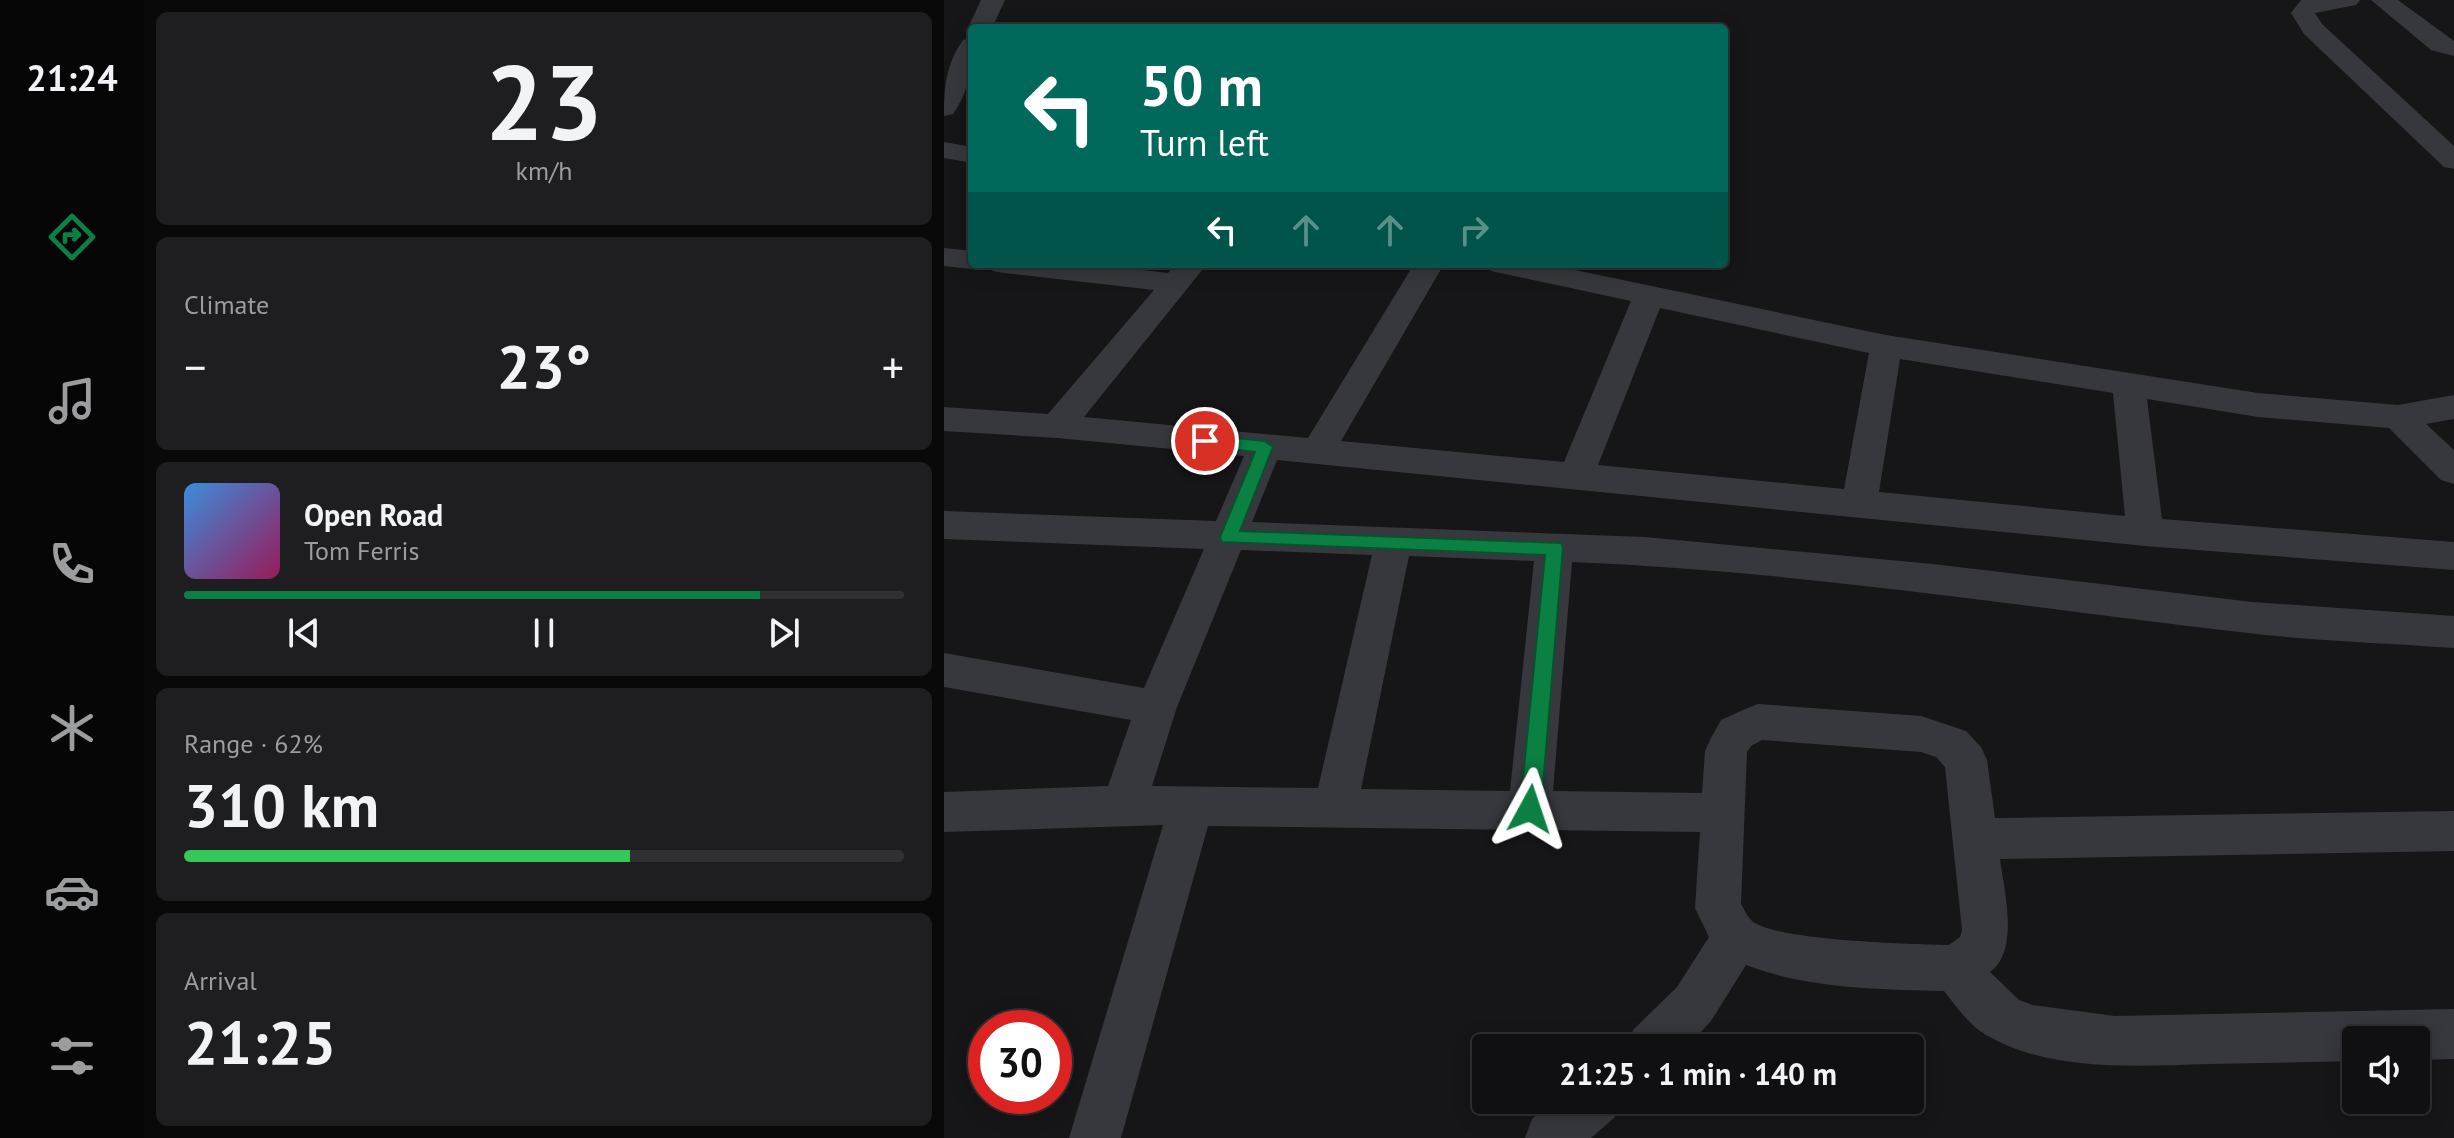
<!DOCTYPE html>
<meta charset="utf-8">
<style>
:root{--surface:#101012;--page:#1e1e20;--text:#f1f3f6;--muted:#9c9d9f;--line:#303032;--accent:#0b8043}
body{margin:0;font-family:"PT Sans",sans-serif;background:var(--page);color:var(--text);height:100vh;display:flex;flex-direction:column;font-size:30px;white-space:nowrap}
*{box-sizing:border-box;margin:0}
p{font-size:26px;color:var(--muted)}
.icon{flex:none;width:44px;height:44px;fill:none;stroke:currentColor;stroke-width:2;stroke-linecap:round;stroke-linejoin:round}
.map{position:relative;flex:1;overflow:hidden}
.details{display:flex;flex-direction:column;gap:12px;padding:12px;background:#09090a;width:800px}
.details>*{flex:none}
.banner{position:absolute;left:24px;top:24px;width:760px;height:244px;border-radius:8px;box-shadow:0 4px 20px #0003,0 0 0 2px var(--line);background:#00695c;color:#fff;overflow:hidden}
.fabs{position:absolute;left:1398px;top:1026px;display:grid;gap:16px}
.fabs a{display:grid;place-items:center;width:88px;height:88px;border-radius:8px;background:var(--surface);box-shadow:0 4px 20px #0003,0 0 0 2px var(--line);font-size:40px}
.speed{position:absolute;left:24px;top:1010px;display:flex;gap:16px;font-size:40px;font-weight:700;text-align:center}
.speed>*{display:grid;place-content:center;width:104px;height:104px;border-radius:50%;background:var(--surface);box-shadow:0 4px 20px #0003,0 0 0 2px var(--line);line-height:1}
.speed .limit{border:12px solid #d22;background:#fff;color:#111}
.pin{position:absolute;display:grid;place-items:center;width:68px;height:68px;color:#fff;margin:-34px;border:4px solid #fff;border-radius:50%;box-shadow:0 2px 8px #0007}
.me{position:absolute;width:88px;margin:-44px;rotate:5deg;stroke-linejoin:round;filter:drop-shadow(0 0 6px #0008)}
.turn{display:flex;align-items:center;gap:28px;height:168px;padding:0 40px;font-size:36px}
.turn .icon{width:104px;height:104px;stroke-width:2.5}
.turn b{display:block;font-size:56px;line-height:68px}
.lanes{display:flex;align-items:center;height:76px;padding:0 40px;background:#0003;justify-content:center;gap:40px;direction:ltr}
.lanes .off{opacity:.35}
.big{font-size:60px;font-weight:800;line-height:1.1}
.details .widget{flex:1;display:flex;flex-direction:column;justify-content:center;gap:12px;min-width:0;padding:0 28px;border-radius:12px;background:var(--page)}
.details .dial{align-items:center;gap:0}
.dial b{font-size:104px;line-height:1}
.song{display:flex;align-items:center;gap:24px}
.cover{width:96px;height:96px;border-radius:12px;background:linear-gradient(135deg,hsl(210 70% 55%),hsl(330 70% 35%))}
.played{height:8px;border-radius:4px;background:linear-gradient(90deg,var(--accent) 80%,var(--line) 80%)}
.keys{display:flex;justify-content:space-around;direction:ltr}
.heat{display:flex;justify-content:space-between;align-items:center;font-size:44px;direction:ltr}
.charge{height:12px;border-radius:6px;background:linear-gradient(90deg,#34c759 62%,var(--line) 0)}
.trip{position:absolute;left:528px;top:1034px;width:452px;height:80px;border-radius:8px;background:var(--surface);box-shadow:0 4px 20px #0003,0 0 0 2px var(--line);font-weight:800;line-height:80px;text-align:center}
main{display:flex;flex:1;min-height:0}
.tabs{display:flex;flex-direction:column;width:144px;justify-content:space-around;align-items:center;background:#060607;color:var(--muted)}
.tabs .icon{width:56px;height:56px}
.tabs .selected{color:var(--accent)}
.tabs b{font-size:36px;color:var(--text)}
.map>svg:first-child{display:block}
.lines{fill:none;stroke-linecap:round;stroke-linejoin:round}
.minor{fill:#37383d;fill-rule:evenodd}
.route{fill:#0b8043;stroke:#07532c;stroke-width:2}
</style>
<main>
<nav class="tabs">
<b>21:24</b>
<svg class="icon selected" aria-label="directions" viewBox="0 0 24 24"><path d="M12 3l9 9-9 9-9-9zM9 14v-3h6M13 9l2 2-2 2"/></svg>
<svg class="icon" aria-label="music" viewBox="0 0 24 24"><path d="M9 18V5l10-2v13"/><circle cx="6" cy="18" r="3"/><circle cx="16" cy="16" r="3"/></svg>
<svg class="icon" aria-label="phone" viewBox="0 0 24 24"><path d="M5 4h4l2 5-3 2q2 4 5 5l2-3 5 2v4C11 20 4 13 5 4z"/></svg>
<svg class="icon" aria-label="climate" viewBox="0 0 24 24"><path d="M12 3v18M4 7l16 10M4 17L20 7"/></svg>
<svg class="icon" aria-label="car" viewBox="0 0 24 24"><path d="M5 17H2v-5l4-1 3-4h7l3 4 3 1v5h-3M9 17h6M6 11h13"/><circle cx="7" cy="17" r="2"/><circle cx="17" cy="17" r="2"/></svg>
<svg class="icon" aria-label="filters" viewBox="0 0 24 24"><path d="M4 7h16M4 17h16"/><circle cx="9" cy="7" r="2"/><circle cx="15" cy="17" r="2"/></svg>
</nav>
<section class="details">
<div class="widget dial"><b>23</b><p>km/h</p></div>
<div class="widget"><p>Climate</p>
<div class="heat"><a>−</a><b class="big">23°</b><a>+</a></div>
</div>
<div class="widget">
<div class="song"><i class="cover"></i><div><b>Open Road</b><p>Tom Ferris</p></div></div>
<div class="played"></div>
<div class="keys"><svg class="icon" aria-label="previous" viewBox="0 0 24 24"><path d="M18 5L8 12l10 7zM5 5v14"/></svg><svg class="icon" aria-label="pause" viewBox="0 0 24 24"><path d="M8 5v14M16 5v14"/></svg><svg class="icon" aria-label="next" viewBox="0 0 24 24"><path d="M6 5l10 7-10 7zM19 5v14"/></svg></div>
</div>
<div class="widget"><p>Range · 62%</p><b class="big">310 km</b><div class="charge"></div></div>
<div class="widget"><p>Arrival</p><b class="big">21:25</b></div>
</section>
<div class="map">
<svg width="1510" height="1138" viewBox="0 0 1510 1138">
<rect width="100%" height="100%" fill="#161618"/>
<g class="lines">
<path class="minor" d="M 37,0 L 61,0 L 48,28 L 28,28 L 27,33 L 24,28 Z
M 1357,0 L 1416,0 L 1412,5 L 1371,13 L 1378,24 L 1510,146 L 1510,169 L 1500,167 L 1360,34 L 1347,13 Z
M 1427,0 L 1454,0 L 1510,41 L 1510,56 L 1487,50 Z
M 28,38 C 28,66 26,90 9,114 L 0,116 C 0,87 2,64 19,40 Z
M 0,142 L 28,147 L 28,163 L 0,158 Z
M 0,248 L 28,251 L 28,264 L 40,264 L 28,269 L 0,266 Z
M 45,264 L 146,264 L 224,273 L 232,264 L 263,264 L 140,417 L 364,438 L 470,264 L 500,264 L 397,441 L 620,462 L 687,301 L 547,271 L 543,264 L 602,264 L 942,335 L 1314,393 L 1454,405 L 1510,395 L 1510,419 L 1482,424 L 1510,450 L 1510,484 L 1497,480 L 1445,428 L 1314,417 L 1203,399 L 1218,519 L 1510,542 L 1510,570 L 1201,546 L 333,460 L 308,522 L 701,537 L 989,564 L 1308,602 L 1510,616 L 1510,648 C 1442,643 1372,641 1304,633 C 1079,607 854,571 628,562 L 609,791 L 758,793 L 761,751 L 767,738 L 777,720 L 799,710 L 814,704 L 977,716 L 1022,731 L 1037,747 L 1043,760 L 1051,818 L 1510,811 L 1510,851 L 1056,859 C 1060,890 1076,951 1046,972 L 1075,1000 L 1089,1005 L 1171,1016 L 1510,1009 L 1510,1059 L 1472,1060 L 1472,1040 L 1412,1040 L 1412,1061 C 1363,1062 1314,1063 1265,1064 C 1192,1066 1108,1073 1042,1035 C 1025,1025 1012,1006 1000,991 C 934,989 865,989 802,965 L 767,1021 L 742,1048 L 682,1048 L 689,1030 L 733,987 L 765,937 L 751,908 L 756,832 L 264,826 L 177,1138 L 125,1138 L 219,825 L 0,832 L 0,792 L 164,786 L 187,720 L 0,687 L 0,653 L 200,688 L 260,549 L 0,539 L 0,511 L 272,521 L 300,456 L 113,438 L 0,431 L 0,407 L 104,414 L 210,290 L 60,273 L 49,271 ZM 716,308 L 925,353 L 900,489 L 654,465 ZM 956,359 L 1169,393 L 1181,516 L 935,492 ZM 297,550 L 428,555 L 374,788 L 208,786 L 233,707 ZM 465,556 L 590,561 L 566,791 L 417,789 ZM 818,740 L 977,752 L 992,757 L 1001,767 L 1018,930 L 1016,937 L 1005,945 C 971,944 828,941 807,920 C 803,916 800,909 797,904 L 803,752 L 807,746 Z
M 612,1100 L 678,1100 L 670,1118 L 647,1138 L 581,1138 L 588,1119 Z"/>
</g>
<path class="route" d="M 261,435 L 321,441 L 329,447 L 296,531 L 617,543 L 619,548 L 597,809 L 594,816 L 586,819 L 579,816 L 576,809 L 601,555 L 278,542 L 276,537 L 311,452 L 256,445 L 253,441 L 256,437 Z"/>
</svg>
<div class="fabs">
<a><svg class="icon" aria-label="sound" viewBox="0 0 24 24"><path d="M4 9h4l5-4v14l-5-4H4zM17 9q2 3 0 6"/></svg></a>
</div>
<div class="speed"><div class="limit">30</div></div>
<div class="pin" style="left:261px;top:441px;background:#d93025"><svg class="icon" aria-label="arrive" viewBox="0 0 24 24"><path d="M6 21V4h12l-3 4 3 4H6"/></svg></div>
<svg class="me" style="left:586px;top:809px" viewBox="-20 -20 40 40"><path d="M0-17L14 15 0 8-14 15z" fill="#0b8043" stroke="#fff" stroke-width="4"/></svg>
<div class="trip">21:25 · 1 min · 140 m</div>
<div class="banner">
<div class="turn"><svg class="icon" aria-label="left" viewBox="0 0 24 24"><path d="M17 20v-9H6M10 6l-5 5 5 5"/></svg><div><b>50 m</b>Turn left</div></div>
<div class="lanes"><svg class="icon" aria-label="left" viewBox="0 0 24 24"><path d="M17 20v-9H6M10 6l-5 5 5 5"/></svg><svg class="icon off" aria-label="ahead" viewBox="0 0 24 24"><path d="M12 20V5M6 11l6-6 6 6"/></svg><svg class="icon off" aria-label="ahead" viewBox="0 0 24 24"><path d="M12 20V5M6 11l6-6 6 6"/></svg><svg class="icon off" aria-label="right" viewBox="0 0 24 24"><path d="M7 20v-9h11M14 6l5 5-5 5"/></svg></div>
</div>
</div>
</main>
